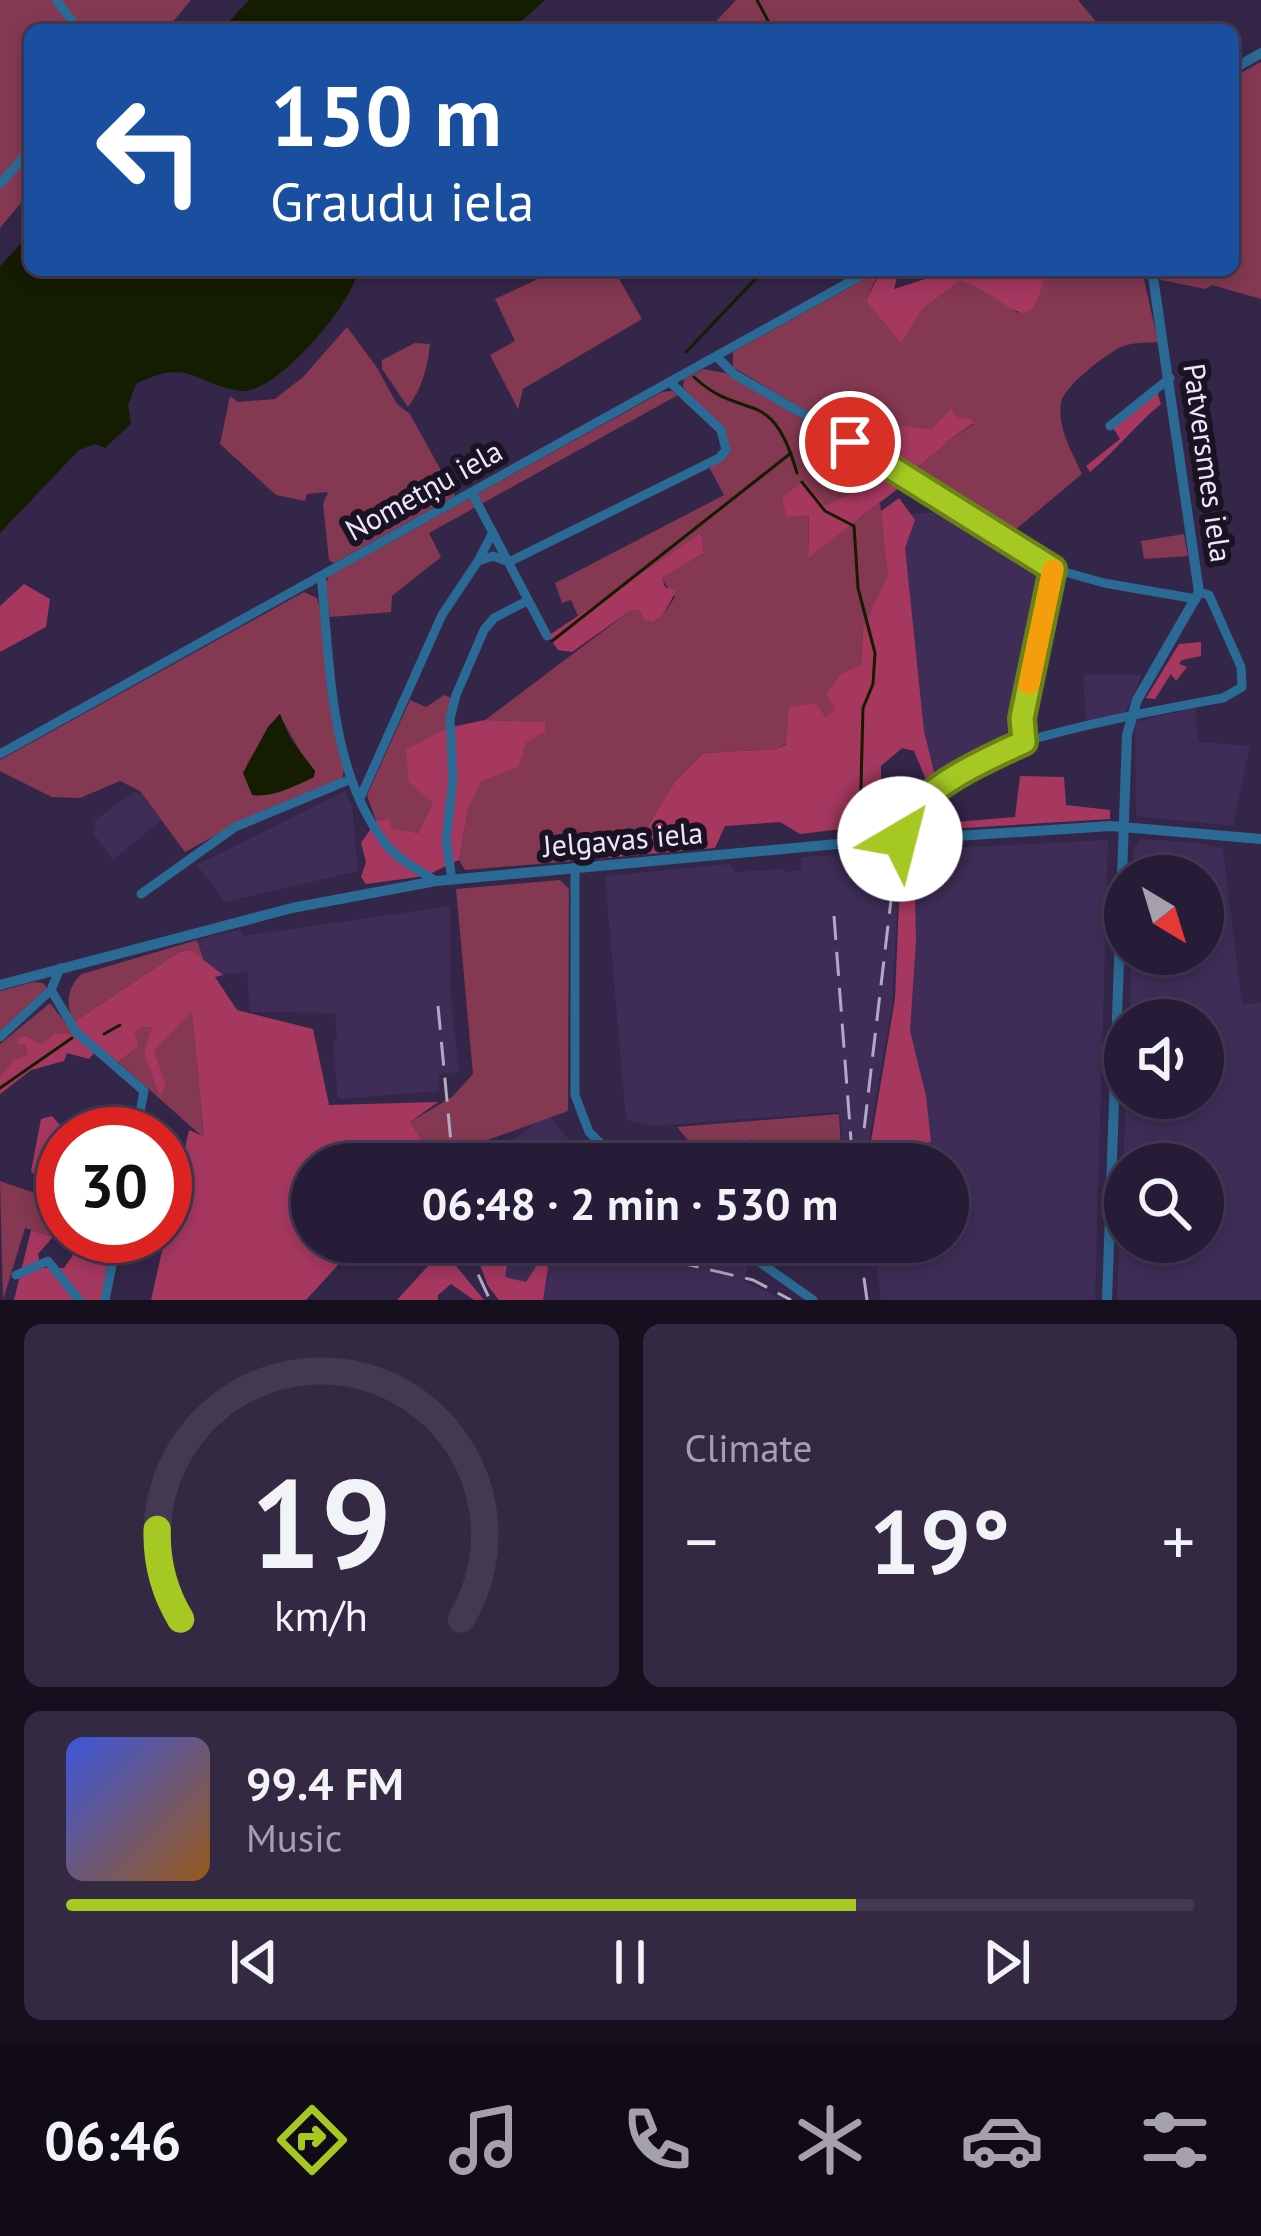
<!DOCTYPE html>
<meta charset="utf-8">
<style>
:root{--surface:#271c37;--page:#332942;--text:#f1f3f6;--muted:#a4a1ad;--line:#433a52;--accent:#a5c823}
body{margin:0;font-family:"PT Sans",sans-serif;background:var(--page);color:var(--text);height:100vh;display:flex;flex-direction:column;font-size:45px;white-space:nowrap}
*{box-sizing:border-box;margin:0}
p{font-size:39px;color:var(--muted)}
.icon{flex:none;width:66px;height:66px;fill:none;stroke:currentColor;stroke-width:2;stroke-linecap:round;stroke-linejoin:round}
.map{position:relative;height:1300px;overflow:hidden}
.details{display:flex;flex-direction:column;gap:24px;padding:24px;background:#150f1e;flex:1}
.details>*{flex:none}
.hud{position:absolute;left:24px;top:24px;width:1215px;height:252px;border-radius:18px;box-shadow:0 6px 18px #0003,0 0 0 3px var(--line);background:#1a4fa0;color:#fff;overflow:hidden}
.needle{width:78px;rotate:142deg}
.controls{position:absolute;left:1104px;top:855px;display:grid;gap:24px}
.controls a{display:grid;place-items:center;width:120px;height:120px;border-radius:50%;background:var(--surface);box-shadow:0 6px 18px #0003,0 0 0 3px var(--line);font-size:60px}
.speed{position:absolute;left:36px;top:1107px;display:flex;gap:24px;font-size:60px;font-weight:700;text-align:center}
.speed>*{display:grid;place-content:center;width:156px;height:156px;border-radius:50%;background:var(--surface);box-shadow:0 6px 18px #0003,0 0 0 3px var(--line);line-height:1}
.speed .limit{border:18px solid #d22;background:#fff;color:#111}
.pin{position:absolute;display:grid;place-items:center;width:102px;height:102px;color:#fff;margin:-51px;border:6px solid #fff;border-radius:50%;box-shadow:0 3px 12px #0007}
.me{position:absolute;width:132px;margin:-66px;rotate:37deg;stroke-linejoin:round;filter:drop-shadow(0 0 9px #0008)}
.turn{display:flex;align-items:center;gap:42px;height:252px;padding:0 48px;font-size:54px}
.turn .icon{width:156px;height:156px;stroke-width:2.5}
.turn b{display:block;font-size:84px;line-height:102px}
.big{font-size:90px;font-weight:800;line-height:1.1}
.details .card{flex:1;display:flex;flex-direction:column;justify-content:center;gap:18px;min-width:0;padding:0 42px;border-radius:18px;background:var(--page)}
.details .dial{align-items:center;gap:0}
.dial svg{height:312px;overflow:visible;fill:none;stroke:var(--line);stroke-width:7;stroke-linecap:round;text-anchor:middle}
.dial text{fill:var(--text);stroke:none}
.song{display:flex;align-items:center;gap:36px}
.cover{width:144px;height:144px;border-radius:18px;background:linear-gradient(135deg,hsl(230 70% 55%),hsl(30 70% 35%))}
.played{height:12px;border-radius:6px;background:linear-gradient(90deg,var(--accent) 70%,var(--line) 70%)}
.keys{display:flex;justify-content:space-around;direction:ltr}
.heat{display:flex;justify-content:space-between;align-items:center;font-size:66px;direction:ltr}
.details .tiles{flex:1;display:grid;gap:24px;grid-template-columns:1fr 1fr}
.card:last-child{grid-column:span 2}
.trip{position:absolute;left:291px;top:1143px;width:678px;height:120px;border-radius:60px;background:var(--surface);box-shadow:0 6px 18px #0003,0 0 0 3px var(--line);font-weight:800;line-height:120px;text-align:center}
.dock{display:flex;height:192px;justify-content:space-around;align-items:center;background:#100b16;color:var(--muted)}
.dock .icon{width:84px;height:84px}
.dock .active{color:var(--accent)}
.dock b{font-size:54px;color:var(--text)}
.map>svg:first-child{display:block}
.built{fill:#3f2d57;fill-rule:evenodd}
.green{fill:#843851;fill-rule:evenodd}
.forest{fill:#a63860}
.water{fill:#151d00}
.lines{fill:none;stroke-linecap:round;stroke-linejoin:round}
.stream{stroke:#151d00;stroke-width:3}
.minor{stroke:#2b6a95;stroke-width:9}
.tertiary{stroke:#2b6a95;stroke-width:10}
.rail{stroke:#b3a9c3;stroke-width:3;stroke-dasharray:24 12;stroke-linecap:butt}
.route-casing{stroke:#6b8217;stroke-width:30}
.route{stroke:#a5c823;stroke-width:21}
.slow{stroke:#f59e0b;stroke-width:21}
.labels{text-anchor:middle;stroke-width:12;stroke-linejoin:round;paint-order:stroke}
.street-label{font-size:30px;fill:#eee6fd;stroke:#191322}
</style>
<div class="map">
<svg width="1261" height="1300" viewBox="0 0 1261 1300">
<rect width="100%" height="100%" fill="#342649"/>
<path class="built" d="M 947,512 L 1042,572 L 1044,577 L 1014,736 L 935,781 L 923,734 L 899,514 Z
M 1083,675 L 1113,674 L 1142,675 L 1125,714 L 1086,721 Z
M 1195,708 L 1198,742 L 1250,746 L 1233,826 L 1136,816 L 1135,722 Z
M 345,791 L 352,806 L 358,871 L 225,902 L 197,865 Z
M 134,792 L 142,795 L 161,820 L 113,860 L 94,834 L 95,820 Z
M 1141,839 L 1200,843 L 1223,849 L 1242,1004 L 1261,1003 L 1261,1300 L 1117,1300 L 1126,1098 L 1203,1098 L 1203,1020 L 1129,1020 L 1131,954 L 1203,954 L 1203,876 L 1134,876 L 1133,850 ZM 1125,1164 L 1203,1164 L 1203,1242 L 1125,1242 Z
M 1108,840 L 1095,1300 L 881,1300 L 874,1242 L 948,1242 L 948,1164 L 873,1164 L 914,850 Z
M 900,852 L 892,1006 L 868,1145 L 843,1145 L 839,1112 L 651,1126 L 626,1120 L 605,876 L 730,864 L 736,872 L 784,869 L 785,872 L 802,870 L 801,857 Z
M 450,906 L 450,989 L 459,1072 L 438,1074 L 439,1091 L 338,1099 L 333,1044 L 337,1037 L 335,1013 L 250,1012 L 247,971 L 223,975 L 205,964 L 197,940 L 240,929 L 244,936 Z
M 548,1114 L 588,1164 L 486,1164 L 503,1147 Z
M 504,1242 L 709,1242 L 748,1266 L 744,1281 L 784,1300 L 501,1300 L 491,1285 L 514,1257 Z"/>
<path class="green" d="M 0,0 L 191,0 L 166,30 L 30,30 L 30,192 L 0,228 Z
M 736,0 L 1078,0 L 1103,30 L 708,30 Z
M 1261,62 L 1261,299 L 1212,285 L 1205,289 L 1161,280 L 1159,270 L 1233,270 L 1233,77 Z
M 557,270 L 614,270 L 642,319 L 523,389 L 518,409 L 490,355 L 515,341 L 495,299 Z
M 1039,270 L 1142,270 L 1158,342 C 1147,343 1132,342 1121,347 C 1106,354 1063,387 1061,403 C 1057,428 1072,452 1082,474 L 1008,536 L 914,469 C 936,455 951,436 974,424 L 932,429 L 897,425 L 886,447 L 852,439 L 733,367 L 733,352 L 879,271 L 866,301 L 921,310 L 960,281 L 979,285 L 1018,313 L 1044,275 Z
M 347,327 L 376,366 L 397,404 L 410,414 L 455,496 L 334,563 L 329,560 L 323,504 L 328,492 L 307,494 L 305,501 L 276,495 L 220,444 L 230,396 L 238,402 L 275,399 L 303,377 Z
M 415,343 L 430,344 C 428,366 422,389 408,407 L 382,369 L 382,360 Z
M 703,369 L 726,373 L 855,451 L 851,494 L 809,514 L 808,557 L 880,503 L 889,576 L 863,628 L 861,665 L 836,710 L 777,749 L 703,753 L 676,780 L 639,840 L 572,845 L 573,861 L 465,870 L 459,860 L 468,810 L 481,780 L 519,767 L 526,742 L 544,722 L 485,720 L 631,610 L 639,610 L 653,622 L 663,615 L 675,597 L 661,578 L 704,553 L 701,534 L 578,616 L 571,600 L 562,603 L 555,583 L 724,495 L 709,467 L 729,449 C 725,420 699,409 683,387 L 684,379 Z
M 672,391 L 678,395 L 429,533 L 441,557 L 392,596 L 391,612 L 330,617 L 325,584 L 329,576 L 662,392 Z
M 1184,534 L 1188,556 L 1144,559 L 1141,541 Z
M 304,592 L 317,598 L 323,618 L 344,768 L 342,781 L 238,823 L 185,852 L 140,791 L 120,781 L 80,798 L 52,797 L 0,771 L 0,760 ZM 279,714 L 314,776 L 286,789 L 247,764 Z
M 444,695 L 452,698 L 433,803 L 418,833 L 392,828 L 388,818 L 376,821 L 367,795 L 410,700 L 426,707 Z
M 560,880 L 569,889 L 568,1111 L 435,1159 L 410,1122 L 452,1097 L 473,1074 L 456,889 Z
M 197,940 L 205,964 L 191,950 L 179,952 L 74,1022 C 65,1006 67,986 82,974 Z
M 34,982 L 43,983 L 47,988 L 0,1031 L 0,991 Z
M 50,1003 L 75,1035 L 42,1044 L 26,1036 L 28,1055 L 0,1077 L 0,1044 Z
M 192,1009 L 204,1138 L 118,1062 L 139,1046 L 134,1034 L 143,1027 L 153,1027 L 144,1053 L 166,1085 L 153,1051 Z
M 839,1114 L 842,1164 L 805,1164 L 751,1139 L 745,1157 L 706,1162 L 677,1127 Z
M 0,1181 L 38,1194 L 43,1184 L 63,1184 L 63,1230 L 53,1237 L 25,1228 L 3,1300 Z"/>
<path class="forest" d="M 881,270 L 899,270 L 894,289 L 953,270 L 1039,270 L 1044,275 C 1031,350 1005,291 960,281 L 921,310 L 901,343 L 866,301 Z
M 1157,392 L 1161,404 C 1135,425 1117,450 1090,472 L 1086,466 L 1120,439 L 1113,428 Z
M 951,409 L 958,419 L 971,418 L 974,423 C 951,436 936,455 914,469 L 886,447 L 897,425 L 932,429 Z
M 855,451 L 904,484 L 808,558 L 809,515 L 787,517 L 782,497 L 805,481 L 825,506 L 850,494 Z
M 899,498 L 915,520 L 905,548 L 924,731 L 935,776 L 947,770 L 950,776 L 930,789 L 914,751 L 902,748 L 881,766 L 881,783 L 900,795 L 923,797 L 900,822 L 800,834 L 780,822 L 725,826 L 715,848 L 573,861 L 571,845 L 607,833 L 639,840 L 676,780 L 703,753 L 777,749 L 786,744 L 789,707 L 816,703 L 825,717 L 835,710 L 827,693 L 841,674 L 861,665 L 863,628 L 888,576 L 881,511 Z
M 701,533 L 704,553 L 662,578 L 665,587 L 676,591 L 663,615 L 653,622 L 645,620 L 639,610 L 631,610 L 572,652 L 558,650 L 548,636 Z
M 24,584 L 50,599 L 46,627 L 0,652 L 0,606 Z
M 1201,642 L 1201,656 L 1182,660 L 1179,664 L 1187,667 L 1176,681 L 1171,674 L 1155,699 L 1146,698 L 1179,644 Z
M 485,720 L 545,722 L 545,731 L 526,743 L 519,767 L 481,781 L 468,810 L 459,860 L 425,876 L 366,884 L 361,877 L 366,862 L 361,843 L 376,821 L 389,818 L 392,828 L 418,833 L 433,803 L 409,782 L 406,750 L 447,728 Z
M 1020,776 L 1064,777 L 1066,805 L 1110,810 L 1110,819 L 915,831 L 910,823 L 924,805 L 931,812 L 931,824 L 1015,817 Z
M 914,852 L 916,940 L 910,1031 L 926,1096 L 931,1141 L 912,1155 L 871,1141 L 895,999 L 901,854 Z
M 191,950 L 223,975 L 215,977 L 237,1010 L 313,1029 L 329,1105 L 438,1102 L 410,1122 L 435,1159 L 430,1164 L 312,1164 L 312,1242 L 359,1242 L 306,1300 L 151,1300 L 189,1130 L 204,1137 L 192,1011 L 154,1051 L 166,1085 L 160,1097 L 144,1053 L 152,1027 L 143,1027 L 135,1033 L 139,1046 L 118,1062 L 82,1034 L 74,1022 L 179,952 Z
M 56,1033 L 75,1035 L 94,1053 L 89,1059 L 67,1053 L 64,1061 L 31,1070 L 0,1094 L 0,1077 L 14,1060 L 28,1055 L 25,1044 L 17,1044 L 18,1038 L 26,1036 L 42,1044 Z
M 52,1116 L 68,1134 L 63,1134 C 63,1152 61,1169 53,1186 L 43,1184 L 39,1195 L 33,1187 L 36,1176 L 31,1171 L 41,1119 Z
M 31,1230 L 53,1237 L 38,1254 L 41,1268 L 64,1268 L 77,1249 L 108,1262 L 102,1300 L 14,1300 Z
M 450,1242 L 454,1242 L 456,1266 L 484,1300 L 474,1300 L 451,1284 L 438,1295 L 438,1300 L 397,1300 Z
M 471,1242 L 511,1242 L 505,1277 L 526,1282 L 539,1262 L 548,1267 L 543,1300 L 499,1300 L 488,1286 Z"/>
<path class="water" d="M 249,0 L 545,0 L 512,30 L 221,30 Z
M 30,234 L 30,270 L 357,270 C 357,300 274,397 240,391 C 192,383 189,357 136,384 L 128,405 L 131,424 L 105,448 L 95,444 L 79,450 L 0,533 L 0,266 Z
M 280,714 L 290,738 L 315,771 L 314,777 C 296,786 272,798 252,795 L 243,773 L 268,727 Z"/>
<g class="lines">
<path class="stream" d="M 757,0 L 773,30
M 686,352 L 764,270
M 694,377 C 744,424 771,382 797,473
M 802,482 L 825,511 L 854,526 L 858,588 L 875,653 L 873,684 L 863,708 L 860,825
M 552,641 L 791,453
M 104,1034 L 120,1025
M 0,1088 L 72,1038"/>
<path class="minor" d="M 56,0 L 79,30
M 0,184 L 30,150
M 716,356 L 734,374 L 851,442 L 1047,567 L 1104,583 L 1196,599
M 1110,426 L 1170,378
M 472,493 L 547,636
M 492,534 L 478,561 L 493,556 L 509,562 L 719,458 L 726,450 L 721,430 L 670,382
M 321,576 C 331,665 328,768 385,843 C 398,860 418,870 436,881
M 1024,742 L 1022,718 L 1053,569
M 0,754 L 871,270
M 361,796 L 442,615 L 478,561
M 900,839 C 903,798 994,751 1030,740 C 1093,722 1159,710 1223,698 L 1242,687 L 1241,667 L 1209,595 L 1199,592
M 575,868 L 575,1095 L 589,1132 L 621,1164
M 452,880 L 446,840 L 453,778 L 450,719 L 456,695 L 484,630 L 494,618 L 527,601
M 141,894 L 235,827 L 351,779
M 51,990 L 76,1032 L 144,1091 L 136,1134
M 0,1037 L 51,990 L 60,968
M 731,1242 L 813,1300
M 16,1275 L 48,1261 L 79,1300
M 105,1300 L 118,1236"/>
<path class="tertiary" d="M 1233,69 L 1261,53
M 0,985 L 292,908 L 436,881 L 848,843 L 1111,826 L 1261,839
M 1107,1300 L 1127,735 L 1137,700 L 1199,592 L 1152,270"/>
<path class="rail" d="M 834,916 L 851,1140
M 438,1006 L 453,1164
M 860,1164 L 893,883
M 463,1242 L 490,1300
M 859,1242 L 867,1300
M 605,1245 L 753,1280 L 791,1300"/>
</g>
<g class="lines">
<defs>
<path id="route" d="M 850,442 L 1053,569 L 1022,718 L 1024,742 C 988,758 903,795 900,839"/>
</defs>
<use href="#route" class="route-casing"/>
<use href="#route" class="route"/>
<path class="slow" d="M 1029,684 L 1053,570"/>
</g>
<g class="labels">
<g class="street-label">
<text transform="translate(1207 463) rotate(82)" y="10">Patversmes iela</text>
<text transform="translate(424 491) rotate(-29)" y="10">Nometņu iela</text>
<text transform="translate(623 840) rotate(-5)" y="10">Jelgavas iela</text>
</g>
</g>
</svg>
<div class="controls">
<a><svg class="needle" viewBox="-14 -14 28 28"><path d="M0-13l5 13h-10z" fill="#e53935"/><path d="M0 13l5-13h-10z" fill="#a4a1ad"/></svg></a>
<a><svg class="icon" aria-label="sound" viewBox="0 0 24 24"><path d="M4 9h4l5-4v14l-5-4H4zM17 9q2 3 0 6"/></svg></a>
<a><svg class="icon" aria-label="search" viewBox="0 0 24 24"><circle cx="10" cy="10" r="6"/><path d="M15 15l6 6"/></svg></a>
</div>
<div class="speed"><div class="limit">30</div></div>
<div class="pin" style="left:850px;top:442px;background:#d93025"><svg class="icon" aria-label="arrive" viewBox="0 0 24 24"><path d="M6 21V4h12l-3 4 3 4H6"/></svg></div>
<svg class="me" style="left:900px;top:839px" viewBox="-20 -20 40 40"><circle r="19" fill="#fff"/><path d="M0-13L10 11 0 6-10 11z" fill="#a5c823"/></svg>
<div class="trip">06:48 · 2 min · 530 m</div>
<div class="hud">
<div class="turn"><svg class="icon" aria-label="left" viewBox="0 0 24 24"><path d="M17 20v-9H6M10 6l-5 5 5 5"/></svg><div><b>150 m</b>Graudu iela</div></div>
</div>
</div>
<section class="details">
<div class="tiles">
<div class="card dial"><svg viewBox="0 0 100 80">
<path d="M14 69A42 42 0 1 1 86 69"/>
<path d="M14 69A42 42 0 0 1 8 46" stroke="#a5c823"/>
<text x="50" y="56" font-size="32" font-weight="700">19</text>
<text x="50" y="72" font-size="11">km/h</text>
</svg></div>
<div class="card"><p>Climate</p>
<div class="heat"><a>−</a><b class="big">19°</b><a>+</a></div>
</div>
<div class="card">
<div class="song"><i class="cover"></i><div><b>99.4 FM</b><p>Music</p></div></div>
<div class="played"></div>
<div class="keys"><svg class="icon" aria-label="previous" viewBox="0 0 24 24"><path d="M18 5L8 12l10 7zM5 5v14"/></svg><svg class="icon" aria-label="pause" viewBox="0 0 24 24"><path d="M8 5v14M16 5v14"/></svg><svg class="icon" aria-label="next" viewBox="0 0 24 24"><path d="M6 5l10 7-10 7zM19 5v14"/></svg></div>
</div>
</div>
</section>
<nav class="dock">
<b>06:46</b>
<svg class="icon active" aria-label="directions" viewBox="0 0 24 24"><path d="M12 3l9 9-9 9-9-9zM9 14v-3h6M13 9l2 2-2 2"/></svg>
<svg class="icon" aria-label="music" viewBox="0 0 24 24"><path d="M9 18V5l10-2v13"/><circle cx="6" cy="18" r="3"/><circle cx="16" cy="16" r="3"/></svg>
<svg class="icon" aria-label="phone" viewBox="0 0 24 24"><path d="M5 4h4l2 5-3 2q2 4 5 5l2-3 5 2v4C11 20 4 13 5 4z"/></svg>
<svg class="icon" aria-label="climate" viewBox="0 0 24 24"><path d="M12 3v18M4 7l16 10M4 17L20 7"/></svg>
<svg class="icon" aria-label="car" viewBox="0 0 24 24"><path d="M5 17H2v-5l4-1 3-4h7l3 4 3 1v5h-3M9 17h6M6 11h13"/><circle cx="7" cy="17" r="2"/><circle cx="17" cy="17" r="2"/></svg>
<svg class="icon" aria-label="filters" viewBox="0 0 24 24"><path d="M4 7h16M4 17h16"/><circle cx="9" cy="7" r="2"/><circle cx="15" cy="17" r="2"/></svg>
</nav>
